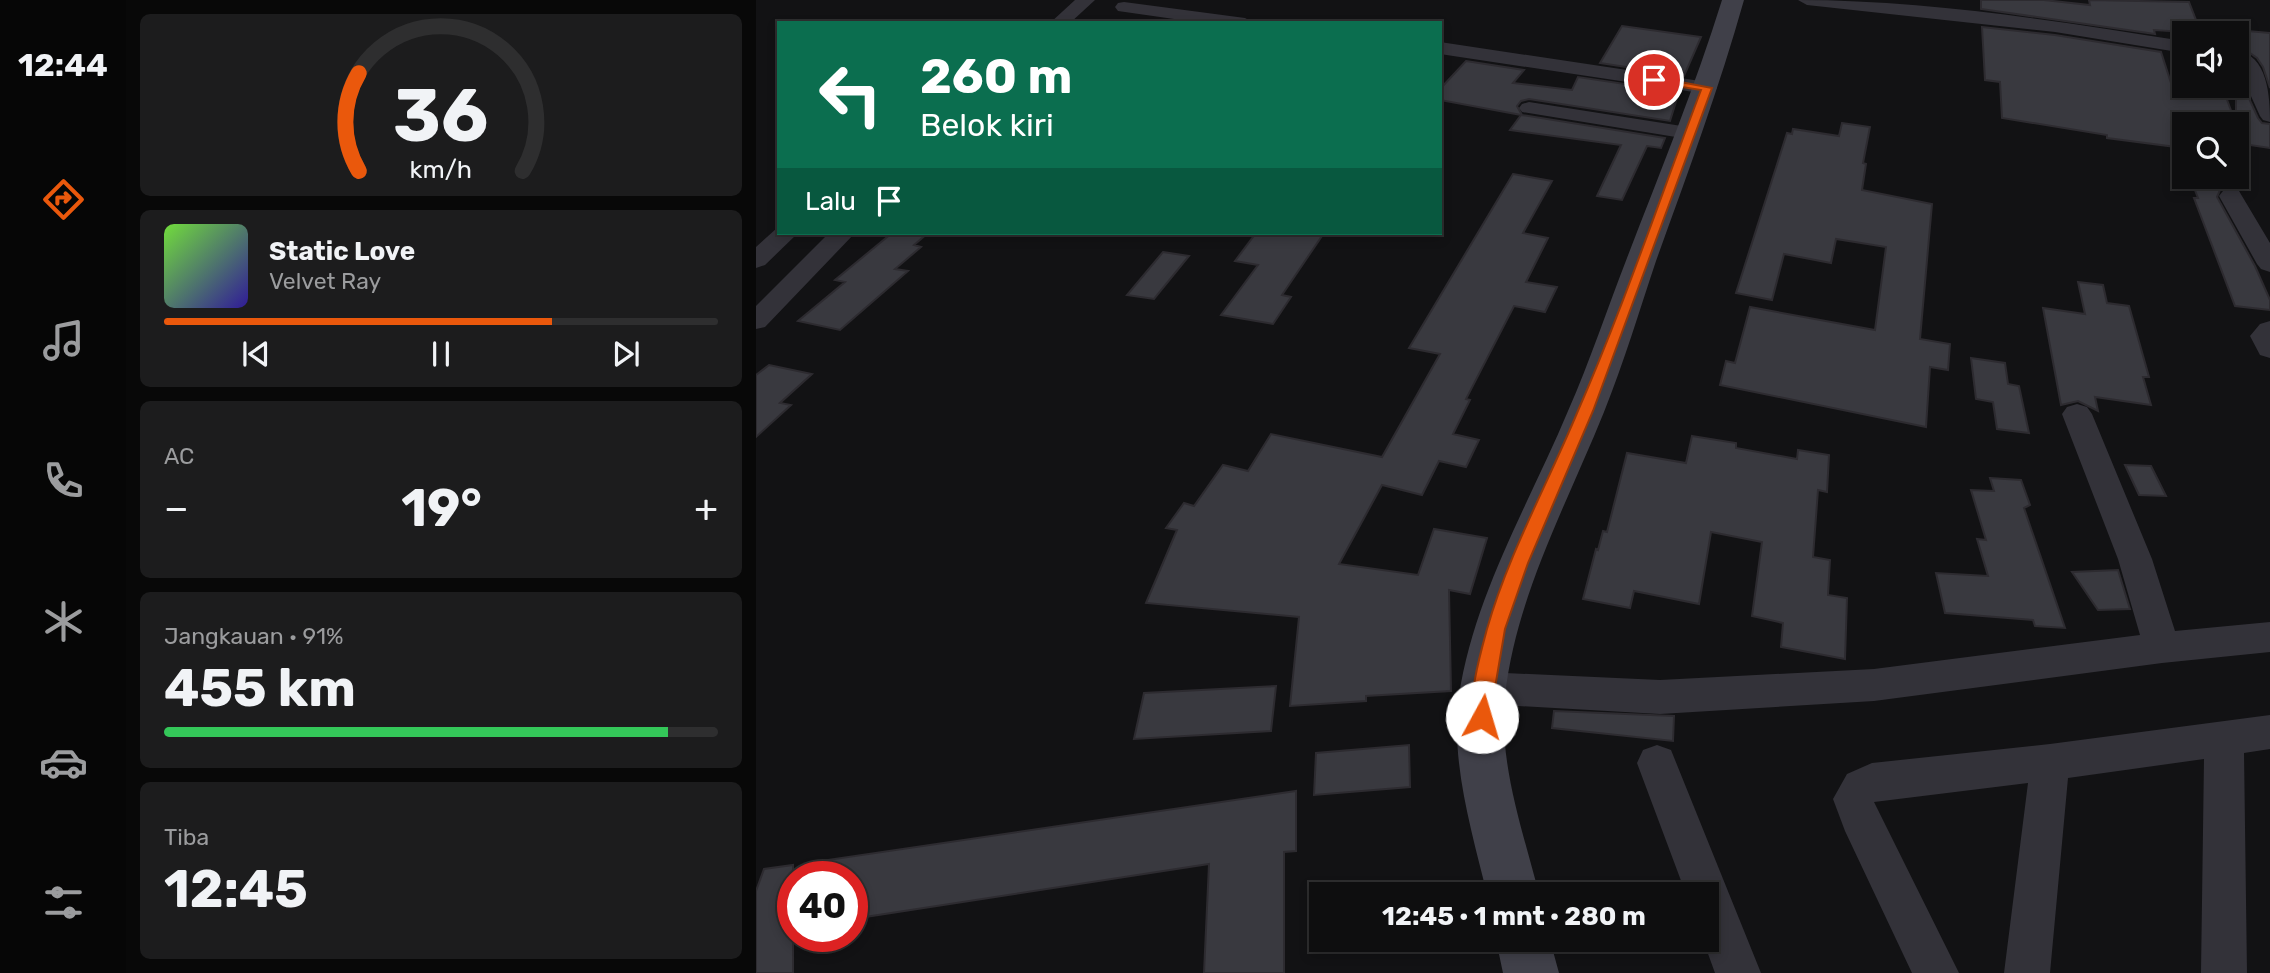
<!DOCTYPE html>
<html lang="id">
<meta charset="utf-8">
<style>
:root{--surface:#0e0e0f;--page:#1c1c1d;--text:#f1f3f6;--muted:#9b9c9e;--line:#2e2e2f;--accent:#ea580c}
body{margin:0;font-family:Rubik,sans-serif;background:var(--page);color:var(--text);height:100vh;display:flex;flex-direction:column;font-size:26px;white-space:nowrap}
*{box-sizing:border-box;margin:0}
p{font-size:23px;color:var(--muted)}
.icon{flex:none;width:38px;height:38px;fill:none;stroke:currentColor;stroke-width:2;stroke-linecap:round;stroke-linejoin:round}
.map{position:relative;flex:1;overflow:hidden}
.panel{display:flex;flex-direction:column;gap:14px;padding:14px;background:#080808;width:630px}
.panel>*{flex:none}
.banner{position:absolute;left:21px;top:21px;width:665px;height:214px;border-radius:0px;box-shadow:0 4px 10px #0003,0 0 0 2px var(--line);background:#0b6e4f;color:#fff;overflow:hidden}
.buttons{position:absolute;left:1416px;top:21px;display:grid;gap:14px}
.buttons a{display:grid;place-items:center;width:77px;height:77px;border-radius:0px;background:var(--surface);box-shadow:0 4px 10px #0003,0 0 0 2px var(--line);font-size:35px}
.speed{position:absolute;left:21px;top:861px;display:flex;gap:14px;font-size:35px;font-weight:700;text-align:center}
.speed>*{display:grid;place-content:center;width:91px;height:91px;border-radius:50%;background:var(--surface);box-shadow:0 4px 10px #0003,0 0 0 2px var(--line);line-height:1}
.speed .limit{border:10px solid #d22;background:#fff;color:#111}
.pin{position:absolute;display:grid;place-items:center;width:60px;height:60px;color:#fff;margin:-30px;border:4px solid #fff;border-radius:50%;box-shadow:0 2px 7px #0007}
.me{position:absolute;width:77px;margin:-38px;rotate:6deg;stroke-linejoin:round;filter:drop-shadow(0 0 5px #0008)}
.turn{display:flex;align-items:center;gap:24px;height:147px;padding:0 28px;font-size:32px}
.turn .icon{width:91px;height:91px;stroke-width:2.5}
.turn b{display:block;font-size:49px;line-height:60px}
.then{display:flex;align-items:center;height:66px;padding:0 28px;background:#0003;gap:14px;font-size:26px}
.big{font-size:52px;font-weight:700;line-height:1.1}
.panel .tile{flex:1;display:flex;flex-direction:column;justify-content:center;gap:10px;min-width:0;padding:0 24px;border-radius:10px;background:var(--page)}
.panel .dial{align-items:center;gap:0}
.dial svg{height:182px;overflow:visible;fill:none;stroke:var(--line);stroke-width:7;stroke-linecap:round;text-anchor:middle}
.dial text{fill:var(--text);stroke:none}
.song{display:flex;align-items:center;gap:21px}
.cover{width:84px;height:84px;border-radius:10px;background:linear-gradient(135deg,hsl(100 70% 55%),hsl(250 70% 35%))}
.played{height:7px;border-radius:4px;background:linear-gradient(90deg,var(--accent) 70%,var(--line) 70%)}
.keys{display:flex;justify-content:space-around;direction:ltr}
.heat{display:flex;justify-content:space-between;align-items:center;font-size:38px;direction:ltr}
.charge{height:10px;border-radius:5px;background:linear-gradient(90deg,#34c759 91%,var(--line) 0)}
.trip{position:absolute;left:553px;top:882px;width:410px;height:70px;border-radius:0px;background:var(--surface);box-shadow:0 4px 10px #0003,0 0 0 2px var(--line);font-weight:700;line-height:70px;text-align:center}
main{display:flex;flex:1;min-height:0}
.menu{display:flex;flex-direction:column;width:126px;justify-content:space-around;align-items:center;background:#060606;color:var(--muted)}
.menu .icon{width:49px;height:49px}
.menu .current{color:var(--accent)}
.menu b{font-size:32px;color:var(--text)}
.map>svg:first-child{display:block}
.building{fill:#39393f;stroke:#2d2b30;stroke-width:2}
.lines{fill:none;stroke-linecap:round;stroke-linejoin:round}
.street{fill:#333239;fill-rule:evenodd}
.secondary{fill:#404049;fill-rule:evenodd}
.route{fill:#ea580c;stroke:#983908;stroke-width:2}
</style>
<main>
<nav class="menu">
<b>12:44</b>
<svg class="icon current" aria-label="directions" viewBox="0 0 24 24"><path d="M12 3l9 9-9 9-9-9zM9 14v-3h6M13 9l2 2-2 2"/></svg>
<svg class="icon" aria-label="music" viewBox="0 0 24 24"><path d="M9 18V5l10-2v13"/><circle cx="6" cy="18" r="3"/><circle cx="16" cy="16" r="3"/></svg>
<svg class="icon" aria-label="phone" viewBox="0 0 24 24"><path d="M5 4h4l2 5-3 2q2 4 5 5l2-3 5 2v4C11 20 4 13 5 4z"/></svg>
<svg class="icon" aria-label="climate" viewBox="0 0 24 24"><path d="M12 3v18M4 7l16 10M4 17L20 7"/></svg>
<svg class="icon" aria-label="car" viewBox="0 0 24 24"><path d="M5 17H2v-5l4-1 3-4h7l3 4 3 1v5h-3M9 17h6M6 11h13"/><circle cx="7" cy="17" r="2"/><circle cx="17" cy="17" r="2"/></svg>
<svg class="icon" aria-label="filters" viewBox="0 0 24 24"><path d="M4 7h16M4 17h16"/><circle cx="9" cy="7" r="2"/><circle cx="15" cy="17" r="2"/></svg>
</nav>
<section class="panel">
<div class="tile dial"><svg viewBox="0 0 100 80">
<path d="M14 69A42 42 0 1 1 86 69"/>
<path d="M14 69A42 42 0 0 1 14 26" stroke="#ea580c"/>
<text x="50" y="56" font-size="32" font-weight="700">36</text>
<text x="50" y="72" font-size="11">km/h</text>
</svg></div>
<div class="tile">
<div class="song"><i class="cover"></i><div><b>Static Love</b><p>Velvet Ray</p></div></div>
<div class="played"></div>
<div class="keys"><svg class="icon" aria-label="previous" viewBox="0 0 24 24"><path d="M18 5L8 12l10 7zM5 5v14"/></svg><svg class="icon" aria-label="pause" viewBox="0 0 24 24"><path d="M8 5v14M16 5v14"/></svg><svg class="icon" aria-label="next" viewBox="0 0 24 24"><path d="M6 5l10 7-10 7zM19 5v14"/></svg></div>
</div>
<div class="tile"><p>AC</p>
<div class="heat"><a>−</a><b class="big">19°</b><a>+</a></div>
</div>
<div class="tile"><p>Jangkauan · 91%</p><b class="big">455 km</b><div class="charge"></div></div>
<div class="tile"><p>Tiba</p><b class="big">12:45</b></div>
</section>
<div class="map">
<svg width="1514" height="973" viewBox="0 0 1514 973">
<rect width="100%" height="100%" fill="#121214"/>
<path class="building" d="M 1225,0 L 1288,0 L 1334,5 L 1333,0 L 1433,2 L 1445,33 L 1398,30 L 1399,34 L 1225,9 Z
M 866,26 L 945,37 L 928,76 L 844,63 Z
M 1226,27 L 1299,35 L 1405,52 L 1416,86 L 1466,86 L 1480,124 L 1480,70 L 1502,118 L 1506,123 L 1514,124 L 1514,148 L 1480,143 L 1480,124 L 1428,124 L 1428,148 L 1351,138 L 1351,135 L 1246,118 L 1244,82 L 1229,80 Z
M 1480,30 L 1514,33 L 1514,88 L 1507,67 L 1501,58 L 1491,51 L 1480,49 Z
M 710,61 L 768,70 L 757,83 L 816,90 L 822,77 L 923,92 L 914,121 L 773,99 L 765,101 L 761,106 L 766,115 L 909,138 L 905,148 L 891,146 L 866,200 L 841,196 L 865,145 L 754,130 L 765,115 L 684,100 L 684,89 Z
M 1086,123 L 1114,127 L 1107,163 L 1110,164 L 1106,190 L 1176,204 L 1164,339 L 1194,344 L 1192,370 L 1174,367 L 1170,427 L 964,385 L 970,361 L 979,363 L 994,307 L 1119,330 L 1130,247 L 1080,239 L 1075,263 L 1028,254 L 1016,300 L 980,293 L 1031,133 L 1036,134 L 1037,129 L 1083,136 Z
M 757,174 L 796,181 L 767,233 L 792,238 L 770,282 L 801,287 L 789,312 L 758,306 L 710,399 L 714,400 L 697,434 L 723,440 L 710,467 L 683,461 L 666,495 L 626,485 L 583,564 L 662,575 L 678,529 L 731,538 L 714,594 L 693,590 L 695,691 L 610,696 L 610,701 L 534,706 L 543,617 L 390,603 L 421,530 L 410,528 L 428,503 L 438,506 L 467,465 L 492,471 L 515,434 L 626,457 L 684,354 L 653,348 Z
M 1435,180 L 1461,183 L 1464,190 L 1461,197 L 1499,266 L 1514,300 L 1514,310 L 1479,306 L 1438,198 L 1442,198 Z
M 136,233 L 172,233 L 158,245 L 165,247 L 139,269 L 152,271 L 84,330 L 42,321 L 89,282 L 79,280 Z
M 500,233 L 568,233 L 526,295 L 535,297 L 517,324 L 465,315 L 502,265 L 479,261 Z
M 407,252 L 433,256 L 398,299 L 371,295 Z
M 1322,282 L 1347,285 L 1351,303 L 1373,306 L 1393,377 L 1387,377 L 1395,405 L 1339,397 L 1342,411 L 1322,401 L 1305,405 L 1287,308 L 1329,314 Z
M 1215,358 L 1249,363 L 1252,384 L 1263,386 L 1273,433 L 1241,429 L 1237,402 L 1220,399 Z
M 13,365 L 56,374 L 24,403 L 35,405 L 0,437 L 0,375 Z
M 936,436 L 980,443 L 980,448 L 1041,459 L 1042,450 L 1073,455 L 1071,492 L 1062,490 L 1057,557 L 1074,560 L 1072,595 L 1091,598 L 1089,659 L 1025,647 L 1027,623 L 996,616 L 1006,542 L 955,532 L 943,604 L 878,591 L 874,608 L 827,599 L 840,549 L 842,550 L 847,531 L 851,532 L 871,453 L 930,463 Z
M 1369,465 L 1395,466 L 1410,496 L 1383,495 Z
M 1234,478 L 1265,480 L 1274,505 L 1268,508 L 1309,628 L 1279,626 L 1277,620 L 1189,613 L 1180,573 L 1232,576 L 1221,539 L 1230,540 L 1215,490 L 1238,491 Z
M 1362,570 L 1374,609 L 1342,610 L 1316,572 Z
M 520,686 L 515,731 L 378,739 L 388,693 Z
M 798,711 L 918,716 L 917,741 L 796,728 Z
M 653,745 L 654,787 L 558,795 L 560,753 Z
M 540,791 L 540,851 L 528,852 L 528,973 L 448,973 L 453,864 L 96,919 L 96,877 L 52,877 L 51,863 Z
M 37,865 L 37,973 L 0,973 L 0,891 L 8,869 Z"/>
<g class="lines">
<path class="street" d="M 319,0 L 339,0 L 314,23 L 294,23 Z
M 1042,0 C 1171,0 1301,21 1428,41 L 1428,53 L 1299,32 L 1051,5 Z
M 368,2 L 489,18 L 498,23 L 446,23 L 362,11 L 359,7 L 362,3 Z
M 684,42 L 951,82 L 958,84 L 961,88 L 958,92 L 951,94 L 684,54 Z
M 1480,51 C 1512,54 1514,97 1514,122 L 1507,120 L 1504,116 L 1480,63 Z
M 773,102 L 932,127 L 940,128 L 943,133 L 940,138 L 932,139 L 766,112 L 763,108 L 766,104 Z
M 1475,189 L 1483,191 L 1514,243 L 1514,272 L 1505,269 L 1501,264 L 1463,196 L 1467,191 Z
M 21,228 L 23,233 L 42,233 L 9,265 L 0,268 L 0,247 Z
M 73,233 L 99,233 L 9,327 L 0,329 L 0,306 Z
M 1514,321 L 1514,358 L 1504,355 L 1494,336 L 1504,324 Z
M 1321,404 L 1331,407 L 1336,414 L 1396,559 L 1419,631 L 1514,622 L 1514,652 L 1406,663 L 1118,701 L 904,714 L 728,704 L 715,700 L 709,688 L 715,676 L 728,672 L 904,680 L 1118,669 L 1384,635 L 1362,559 L 1306,414 L 1311,407 Z
M 1514,715 L 1514,749 L 1488,753 L 1491,973 L 1445,973 L 1448,759 L 1312,778 L 1294,973 L 1248,973 L 1272,783 L 1118,802 L 1203,973 L 1156,973 L 1089,831 L 1077,799 L 1091,774 L 1116,763 L 1294,744 Z
M 901,745 L 915,750 L 1005,973 L 959,973 L 947,940 L 950,940 L 950,894 L 930,894 L 881,763 L 887,750 Z"/>
<path class="secondary" d="M 966,0 L 988,0 C 963,89 931,175 900,261 C 883,312 868,362 848,412 C 811,504 760,596 749,696 C 742,762 767,831 783,894 L 731,894 C 716,832 694,761 703,696 C 718,595 773,504 812,411 C 834,361 851,309 871,258 C 904,172 939,87 966,0 Z
M 740,940 L 794,940 L 803,973 L 747,973 Z"/>
</g>
<path class="route" d="M 898,77 L 956,88 L 837,411 L 772,563 L 749,629 L 733,723 L 726,726 L 719,723 C 710,703 725,651 731,629 C 752,555 791,485 821,413 C 867,308 904,198 945,90 L 894,82 L 894,78 Z"/>
</svg>
<div class="buttons">
<a><svg class="icon" aria-label="sound" viewBox="0 0 24 24"><path d="M4 9h4l5-4v14l-5-4H4zM17 9q2 3 0 6"/></svg></a>
<a><svg class="icon" aria-label="search" viewBox="0 0 24 24"><circle cx="10" cy="10" r="6"/><path d="M15 15l6 6"/></svg></a>
</div>
<div class="speed"><div class="limit">40</div></div>
<div class="pin" style="left:898px;top:80px;background:#d93025"><svg class="icon" aria-label="arrive" viewBox="0 0 24 24"><path d="M6 21V4h12l-3 4 3 4H6"/></svg></div>
<svg class="me" style="left:726px;top:717px" viewBox="-20 -20 40 40"><circle r="19" fill="#fff"/><path d="M0-13L10 11 0 6-10 11z" fill="#ea580c"/></svg>
<div class="trip">12:45 · 1 mnt · 280 m</div>
<div class="banner">
<div class="turn"><svg class="icon" aria-label="left" viewBox="0 0 24 24"><path d="M17 20v-9H6M10 6l-5 5 5 5"/></svg><div><b>260 m</b>Belok kiri</div></div>
<div class="then">Lalu<svg class="icon" aria-label="arrive" viewBox="0 0 24 24"><path d="M6 21V4h12l-3 4 3 4H6"/></svg></div>
</div>
</div>
</main>
